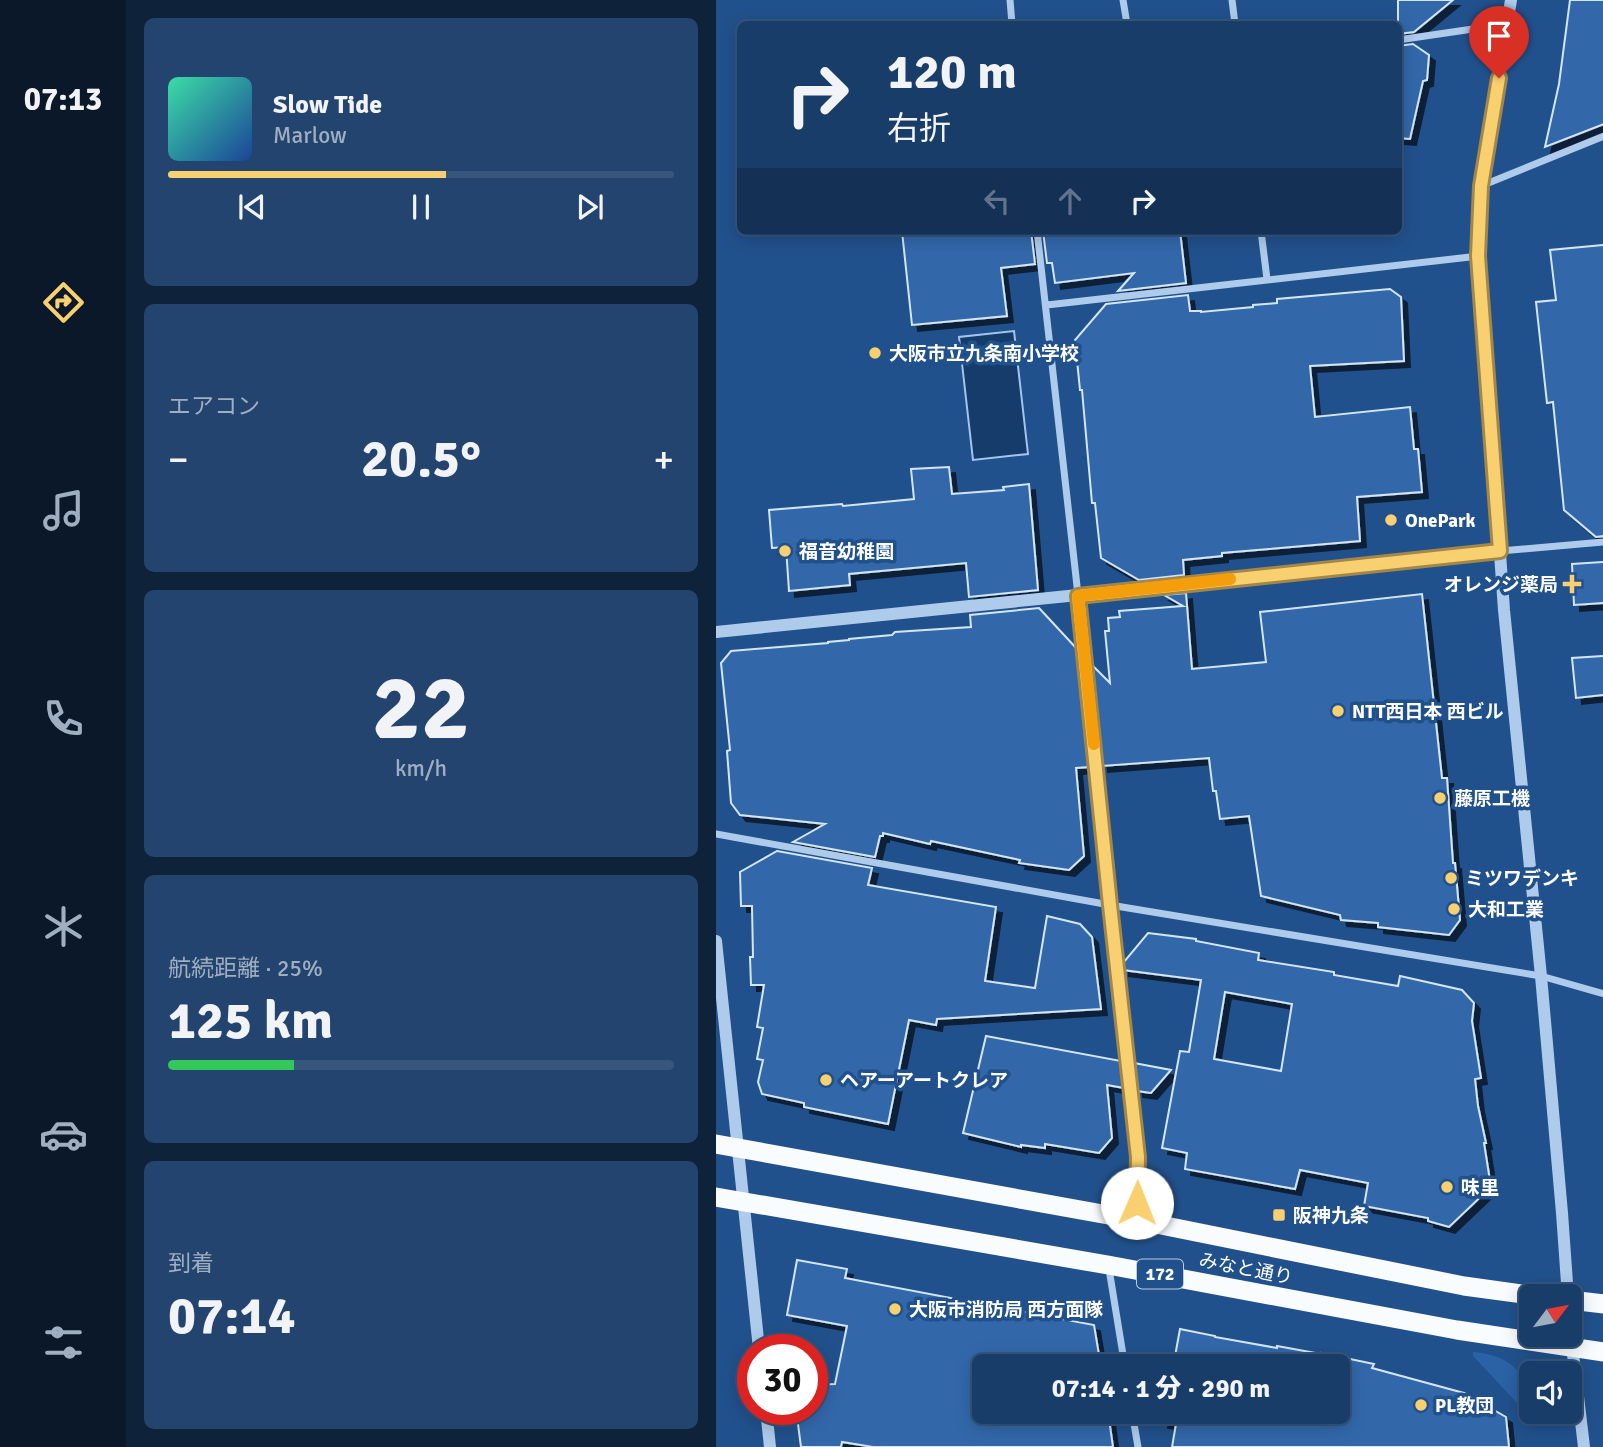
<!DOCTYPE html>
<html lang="ja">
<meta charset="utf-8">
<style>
:root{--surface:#193d69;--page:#22446f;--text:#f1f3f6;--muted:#9faec0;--line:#37567d;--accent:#f9d06f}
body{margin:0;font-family:Signika,"Noto Sans JP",sans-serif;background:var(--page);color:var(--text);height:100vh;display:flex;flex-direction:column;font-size:26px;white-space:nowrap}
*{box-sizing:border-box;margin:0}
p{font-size:23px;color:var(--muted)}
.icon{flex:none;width:38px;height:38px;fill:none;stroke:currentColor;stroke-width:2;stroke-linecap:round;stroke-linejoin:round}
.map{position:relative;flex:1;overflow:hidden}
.drawer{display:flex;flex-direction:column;gap:18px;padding:18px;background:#0e223a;width:590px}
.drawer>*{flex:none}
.top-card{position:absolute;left:21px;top:21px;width:665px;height:214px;border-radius:10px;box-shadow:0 4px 18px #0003,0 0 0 2px var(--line);background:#193d69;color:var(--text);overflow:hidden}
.needle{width:46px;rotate:58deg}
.fabs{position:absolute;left:803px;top:1284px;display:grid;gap:14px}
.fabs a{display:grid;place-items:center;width:63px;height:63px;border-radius:10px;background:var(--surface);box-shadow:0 4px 18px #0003,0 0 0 2px var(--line);font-size:35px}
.speed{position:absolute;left:21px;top:1334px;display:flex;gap:14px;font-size:35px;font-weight:700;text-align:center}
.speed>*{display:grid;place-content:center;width:91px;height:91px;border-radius:50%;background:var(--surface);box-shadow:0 4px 18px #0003,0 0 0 2px var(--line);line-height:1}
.speed .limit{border:10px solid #d22;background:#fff;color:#111}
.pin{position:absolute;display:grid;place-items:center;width:60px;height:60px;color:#fff;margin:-72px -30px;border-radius:50% 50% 50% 0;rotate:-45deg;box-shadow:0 0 7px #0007}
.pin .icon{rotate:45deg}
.me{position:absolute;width:77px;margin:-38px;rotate:1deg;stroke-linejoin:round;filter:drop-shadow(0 0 5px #0008)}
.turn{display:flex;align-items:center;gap:24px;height:147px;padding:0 35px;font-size:32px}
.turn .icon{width:91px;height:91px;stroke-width:2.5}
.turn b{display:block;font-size:49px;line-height:60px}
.lanes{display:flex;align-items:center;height:66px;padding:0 35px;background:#0003;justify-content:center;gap:35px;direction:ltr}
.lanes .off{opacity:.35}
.big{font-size:52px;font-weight:800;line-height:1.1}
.drawer .widget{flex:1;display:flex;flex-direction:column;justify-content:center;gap:10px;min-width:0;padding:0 24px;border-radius:10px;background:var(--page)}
.drawer .dial{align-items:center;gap:0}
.dial b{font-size:91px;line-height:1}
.song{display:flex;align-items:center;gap:21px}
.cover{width:84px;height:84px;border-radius:10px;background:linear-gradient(135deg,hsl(160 70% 55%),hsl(220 70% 35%))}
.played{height:7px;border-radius:4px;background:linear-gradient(90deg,var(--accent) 55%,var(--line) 55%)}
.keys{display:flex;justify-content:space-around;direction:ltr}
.heat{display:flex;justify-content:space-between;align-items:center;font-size:38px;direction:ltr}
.charge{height:10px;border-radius:5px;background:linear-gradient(90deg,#34c759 25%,var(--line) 0)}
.trip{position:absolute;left:256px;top:1354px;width:378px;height:70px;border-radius:10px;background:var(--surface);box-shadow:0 4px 18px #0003,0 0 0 2px var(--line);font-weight:800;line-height:70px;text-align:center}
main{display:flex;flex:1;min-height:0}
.dock{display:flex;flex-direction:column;width:126px;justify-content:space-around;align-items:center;background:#0a182a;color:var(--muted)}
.dock .icon{width:49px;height:49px}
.dock .selected{color:var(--accent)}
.dock b{font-size:32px;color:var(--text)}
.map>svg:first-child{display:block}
.green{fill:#2a62a5}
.water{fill:#163c6c;stroke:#a2c5ed;stroke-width:2}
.building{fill:#3067aa;stroke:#d3e5f9;stroke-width:2;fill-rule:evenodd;filter:url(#shadow)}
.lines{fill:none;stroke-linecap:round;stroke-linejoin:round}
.minor{stroke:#aecbec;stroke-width:7}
.tertiary{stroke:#aecbec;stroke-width:12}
.trunk{stroke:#f9fcfe;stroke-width:19}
.route-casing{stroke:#a28748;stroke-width:18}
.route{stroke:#f9d06f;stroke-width:12}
.slow{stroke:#f59e0b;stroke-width:12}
.poi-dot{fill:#f9d06f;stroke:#21518c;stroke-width:2.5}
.labels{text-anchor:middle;stroke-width:7;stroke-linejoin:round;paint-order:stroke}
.shield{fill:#21518c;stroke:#bccbdc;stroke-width:2}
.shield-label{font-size:18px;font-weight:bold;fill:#fff}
.poi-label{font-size:19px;font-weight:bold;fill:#fff;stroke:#21518c;text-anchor:start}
.street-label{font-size:19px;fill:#fff;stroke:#21518c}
</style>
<main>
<nav class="dock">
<b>07:13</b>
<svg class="icon selected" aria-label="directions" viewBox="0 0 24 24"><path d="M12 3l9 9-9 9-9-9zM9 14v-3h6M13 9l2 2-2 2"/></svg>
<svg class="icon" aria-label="music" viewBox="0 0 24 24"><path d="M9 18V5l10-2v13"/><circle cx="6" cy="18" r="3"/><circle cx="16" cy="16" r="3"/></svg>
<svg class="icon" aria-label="phone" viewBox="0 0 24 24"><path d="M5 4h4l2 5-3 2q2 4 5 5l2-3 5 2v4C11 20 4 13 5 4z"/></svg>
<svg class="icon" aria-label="climate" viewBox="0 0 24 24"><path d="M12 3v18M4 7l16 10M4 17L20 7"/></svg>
<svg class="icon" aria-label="car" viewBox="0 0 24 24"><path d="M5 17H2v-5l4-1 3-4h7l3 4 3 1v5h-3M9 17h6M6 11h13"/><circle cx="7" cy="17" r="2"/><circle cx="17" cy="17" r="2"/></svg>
<svg class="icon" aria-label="filters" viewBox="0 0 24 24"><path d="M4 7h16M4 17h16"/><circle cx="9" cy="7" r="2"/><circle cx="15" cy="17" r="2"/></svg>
</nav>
<section class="drawer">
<div class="widget">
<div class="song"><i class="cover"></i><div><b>Slow Tide</b><p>Marlow</p></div></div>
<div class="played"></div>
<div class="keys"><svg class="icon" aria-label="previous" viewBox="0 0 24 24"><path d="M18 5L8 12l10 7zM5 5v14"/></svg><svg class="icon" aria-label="pause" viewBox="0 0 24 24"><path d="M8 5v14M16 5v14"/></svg><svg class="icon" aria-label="next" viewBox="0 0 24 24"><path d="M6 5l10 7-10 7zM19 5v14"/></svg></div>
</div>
<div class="widget"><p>エアコン</p>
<div class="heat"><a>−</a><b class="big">20.5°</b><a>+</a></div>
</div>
<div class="widget dial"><b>22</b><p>km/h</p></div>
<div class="widget"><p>航続距離 · 25%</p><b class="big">125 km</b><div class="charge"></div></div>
<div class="widget"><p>到着</p><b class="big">07:14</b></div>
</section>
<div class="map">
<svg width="888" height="1447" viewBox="0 0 888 1447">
<defs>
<filter id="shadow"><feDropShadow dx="6" dy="6" stdDeviation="0" flood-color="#0009"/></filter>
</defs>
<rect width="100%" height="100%" fill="#21518c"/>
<path class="green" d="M 757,1352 C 786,1354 807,1367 815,1396 L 802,1404 L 757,1356 Z"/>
<path class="water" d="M 298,331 L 312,454 L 257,460 L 243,337 Z"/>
<path class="building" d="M 682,0 L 737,0 L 698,32 L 682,34 Z
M 854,0 L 888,0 L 888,124 L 829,147 L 843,84 Z
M 697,44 L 713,55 L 711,80 L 707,81 L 694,139 L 682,138 L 682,46 Z
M 186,231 L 315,231 L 319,264 L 285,268 L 291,316 L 196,325 Z
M 327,231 L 464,231 L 470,283 L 402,291 L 418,273 L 339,283 L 336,263 L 331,263 Z
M 888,245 L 888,536 L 880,537 L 848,510 L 837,402 L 831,403 L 820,302 L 840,300 L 834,250 Z
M 674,289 L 685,297 L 688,361 L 594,366 L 599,417 L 694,407 L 698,449 L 702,449 L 706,492 L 641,497 L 644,541 L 506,553 L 506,556 L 467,560 L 468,575 L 423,580 L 385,558 L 379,503 L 376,503 L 366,390 L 364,390 L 359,340 L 390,304 L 472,295 L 474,311 L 485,311 L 485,312 L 537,307 L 537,305 L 561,303 L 561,299 Z
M 233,467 L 236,494 L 288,490 L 287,487 L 313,484 L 322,590 L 253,597 L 250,563 L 133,574 L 134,585 L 73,591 L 70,547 L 56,548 L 53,510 L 126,504 L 127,506 L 198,499 L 195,469 Z
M 888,562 L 888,603 L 858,605 L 856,564 Z
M 470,593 L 476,669 L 550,662 L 544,612 L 706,594 L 726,778 L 731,778 L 737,863 L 739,863 L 744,920 L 733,935 L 662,927 L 662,923 L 625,920 L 624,915 L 545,896 L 533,816 L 504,819 L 500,791 L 497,791 L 493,758 L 386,766 L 375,664 L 394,683 L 389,631 L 393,631 L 392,618 L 404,617 L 403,611 L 467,606 L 448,595 Z
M 323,608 L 361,649 L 374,767 L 360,768 L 368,856 L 353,870 L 303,863 L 304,860 L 215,841 L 214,844 L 167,833 L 167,836 L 164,836 L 159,857 L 77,842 L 109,824 L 24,815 L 15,803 L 11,751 L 14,750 L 5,663 L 15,651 L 112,643 L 112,642 L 133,640 L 133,639 L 176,635 L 179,632 L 255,627 L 254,615 Z
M 888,656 L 888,695 L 860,698 L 856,658 Z
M 61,851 L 156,868 L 152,885 L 280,907 L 269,981 L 319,988 L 331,916 L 364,924 L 376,937 L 385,1009 L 221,1019 L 220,1025 L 193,1020 L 172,1124 L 88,1107 L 88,1103 L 46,1094 L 42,1082 L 47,1060 L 41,1059 L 47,1028 L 41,1027 L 48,985 L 35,985 L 34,957 L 37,957 L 36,906 L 25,906 L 24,872 Z
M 432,933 L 480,939 L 480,941 L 543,953 L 542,960 L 618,972 L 618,975 L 682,986 L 684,976 L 746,990 L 758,1003 L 756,1021 L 765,1078 L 759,1079 L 762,1106 L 770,1143 L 768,1143 L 775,1187 L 733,1227 L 712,1221 L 712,1218 L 648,1206 L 652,1183 L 584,1170 L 579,1189 L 469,1169 L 471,1153 L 446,1148 L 464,1051 L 473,1052 L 485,980 L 407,970 L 407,963 ZM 509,992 L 576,1004 L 565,1071 L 498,1059 Z
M 270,1036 L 405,1061 L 408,1088 L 391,1085 L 396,1138 L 383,1153 L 329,1144 L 329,1148 L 305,1145 L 305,1147 L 247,1133 Z
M 418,1063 L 455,1070 L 435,1093 L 421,1091 Z
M 81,1260 L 131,1269 L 129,1278 L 378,1325 L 385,1367 L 268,1367 L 268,1412 L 392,1412 L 397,1447 L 157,1447 L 126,1442 L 125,1447 L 85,1447 L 80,1409 L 96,1409 L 96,1385 L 119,1384 L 131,1326 L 71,1315 Z
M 464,1329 L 499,1336 L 499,1337 L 561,1348 L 561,1346 L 605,1354 L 605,1353 L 658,1364 L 656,1368 L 748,1393 L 790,1417 L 793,1447 L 456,1447 L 460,1424 L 446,1422 L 448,1412 L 621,1412 L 621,1367 L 457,1367 Z"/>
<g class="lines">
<path class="minor" d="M 294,0 L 296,24
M 407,0 L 411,24
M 516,0 L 519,24
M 682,40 L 791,24
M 765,186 L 888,136
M 321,231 L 362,595 L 394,905 L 422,1158 L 420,1219
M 545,231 L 551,279
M 331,305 L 763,256
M 784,551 L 888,542
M 0,834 L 394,905 L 825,976 L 888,994
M 393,1269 L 409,1367
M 416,1412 L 422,1447"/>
<path class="tertiary" d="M 795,0 L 765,186 L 763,256 L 788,610 L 825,976 L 846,1213 L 852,1297
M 0,632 L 362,595 L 784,551
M 0,941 L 43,1349
M 854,1329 L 868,1447
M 50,1409 L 54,1447"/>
<path class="trunk" d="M 0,1144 L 420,1220 L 748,1286 L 828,1297
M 0,1197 L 392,1265 L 741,1330 L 888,1352
M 854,1300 L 888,1304"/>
</g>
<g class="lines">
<defs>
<path id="route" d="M 421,1203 L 422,1157 L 394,905 L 362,596 L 784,551 L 762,256 L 765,186 L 783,78"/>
</defs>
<use href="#route" class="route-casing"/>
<use href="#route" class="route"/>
<path class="slow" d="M 378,744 L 362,596 L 514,579"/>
</g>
<g class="poi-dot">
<circle cx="159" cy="353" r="7"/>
<circle cx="675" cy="520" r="7"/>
<circle cx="69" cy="551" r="7"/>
<path d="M852.5 573.5h7v7h7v7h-7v7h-7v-7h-7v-7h7z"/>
<circle cx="622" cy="711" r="7"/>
<circle cx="724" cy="798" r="7"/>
<circle cx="735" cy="878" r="7"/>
<circle cx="738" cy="909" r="7"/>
<circle cx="110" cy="1080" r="7"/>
<circle cx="731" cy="1187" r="7"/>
<rect x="556" y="1208" width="14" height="14" rx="3.5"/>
<circle cx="179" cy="1309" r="7"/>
<circle cx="705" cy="1405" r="7"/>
</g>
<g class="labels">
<rect class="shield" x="421" y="1259.5" width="46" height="29" rx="5"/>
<g class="shield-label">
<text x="444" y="1280">172</text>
</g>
<g class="poi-label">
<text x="173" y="360">大阪市立九条南小学校</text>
<text x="689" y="527">OnePark</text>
<text x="83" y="558">福音幼稚園</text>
<text x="842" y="591" text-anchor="end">オレンジ薬局</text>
<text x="636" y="718">NTT西日本 西ビル</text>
<text x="738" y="805">藤原工機</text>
<text x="749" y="885">ミツワデンキ</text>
<text x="752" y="916">大和工業</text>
<text x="124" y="1087">ヘアーアートクレア</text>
<text x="745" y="1194">味里</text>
<text x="577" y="1222">阪神九条</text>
<text x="193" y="1316">大阪市消防局 西方面隊</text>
<text x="719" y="1412">PL教団</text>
</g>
<g class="street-label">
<text transform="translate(530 1268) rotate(11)" y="7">みなと通り</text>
</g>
</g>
</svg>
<div class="fabs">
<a><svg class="needle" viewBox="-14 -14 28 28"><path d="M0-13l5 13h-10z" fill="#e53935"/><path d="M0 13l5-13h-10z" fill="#9faec0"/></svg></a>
<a><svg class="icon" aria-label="sound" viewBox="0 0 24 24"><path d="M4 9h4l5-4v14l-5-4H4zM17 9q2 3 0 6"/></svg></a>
</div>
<div class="speed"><div class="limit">30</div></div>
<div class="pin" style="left:783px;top:78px;background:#d93025"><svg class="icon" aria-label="arrive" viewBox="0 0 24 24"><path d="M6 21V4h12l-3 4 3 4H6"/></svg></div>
<svg class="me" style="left:421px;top:1203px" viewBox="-20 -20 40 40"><circle r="19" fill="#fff"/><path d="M0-13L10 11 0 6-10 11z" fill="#f9d06f"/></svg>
<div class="trip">07:14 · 1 分 · 290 m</div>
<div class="top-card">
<div class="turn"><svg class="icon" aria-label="right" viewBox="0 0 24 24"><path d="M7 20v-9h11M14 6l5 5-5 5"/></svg><div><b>120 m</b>右折</div></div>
<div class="lanes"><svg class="icon off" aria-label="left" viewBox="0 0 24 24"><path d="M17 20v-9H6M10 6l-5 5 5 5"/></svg><svg class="icon off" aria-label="ahead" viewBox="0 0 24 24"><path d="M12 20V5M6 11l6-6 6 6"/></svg><svg class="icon" aria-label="right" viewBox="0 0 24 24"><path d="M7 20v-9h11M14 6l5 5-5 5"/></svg></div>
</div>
</div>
</main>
